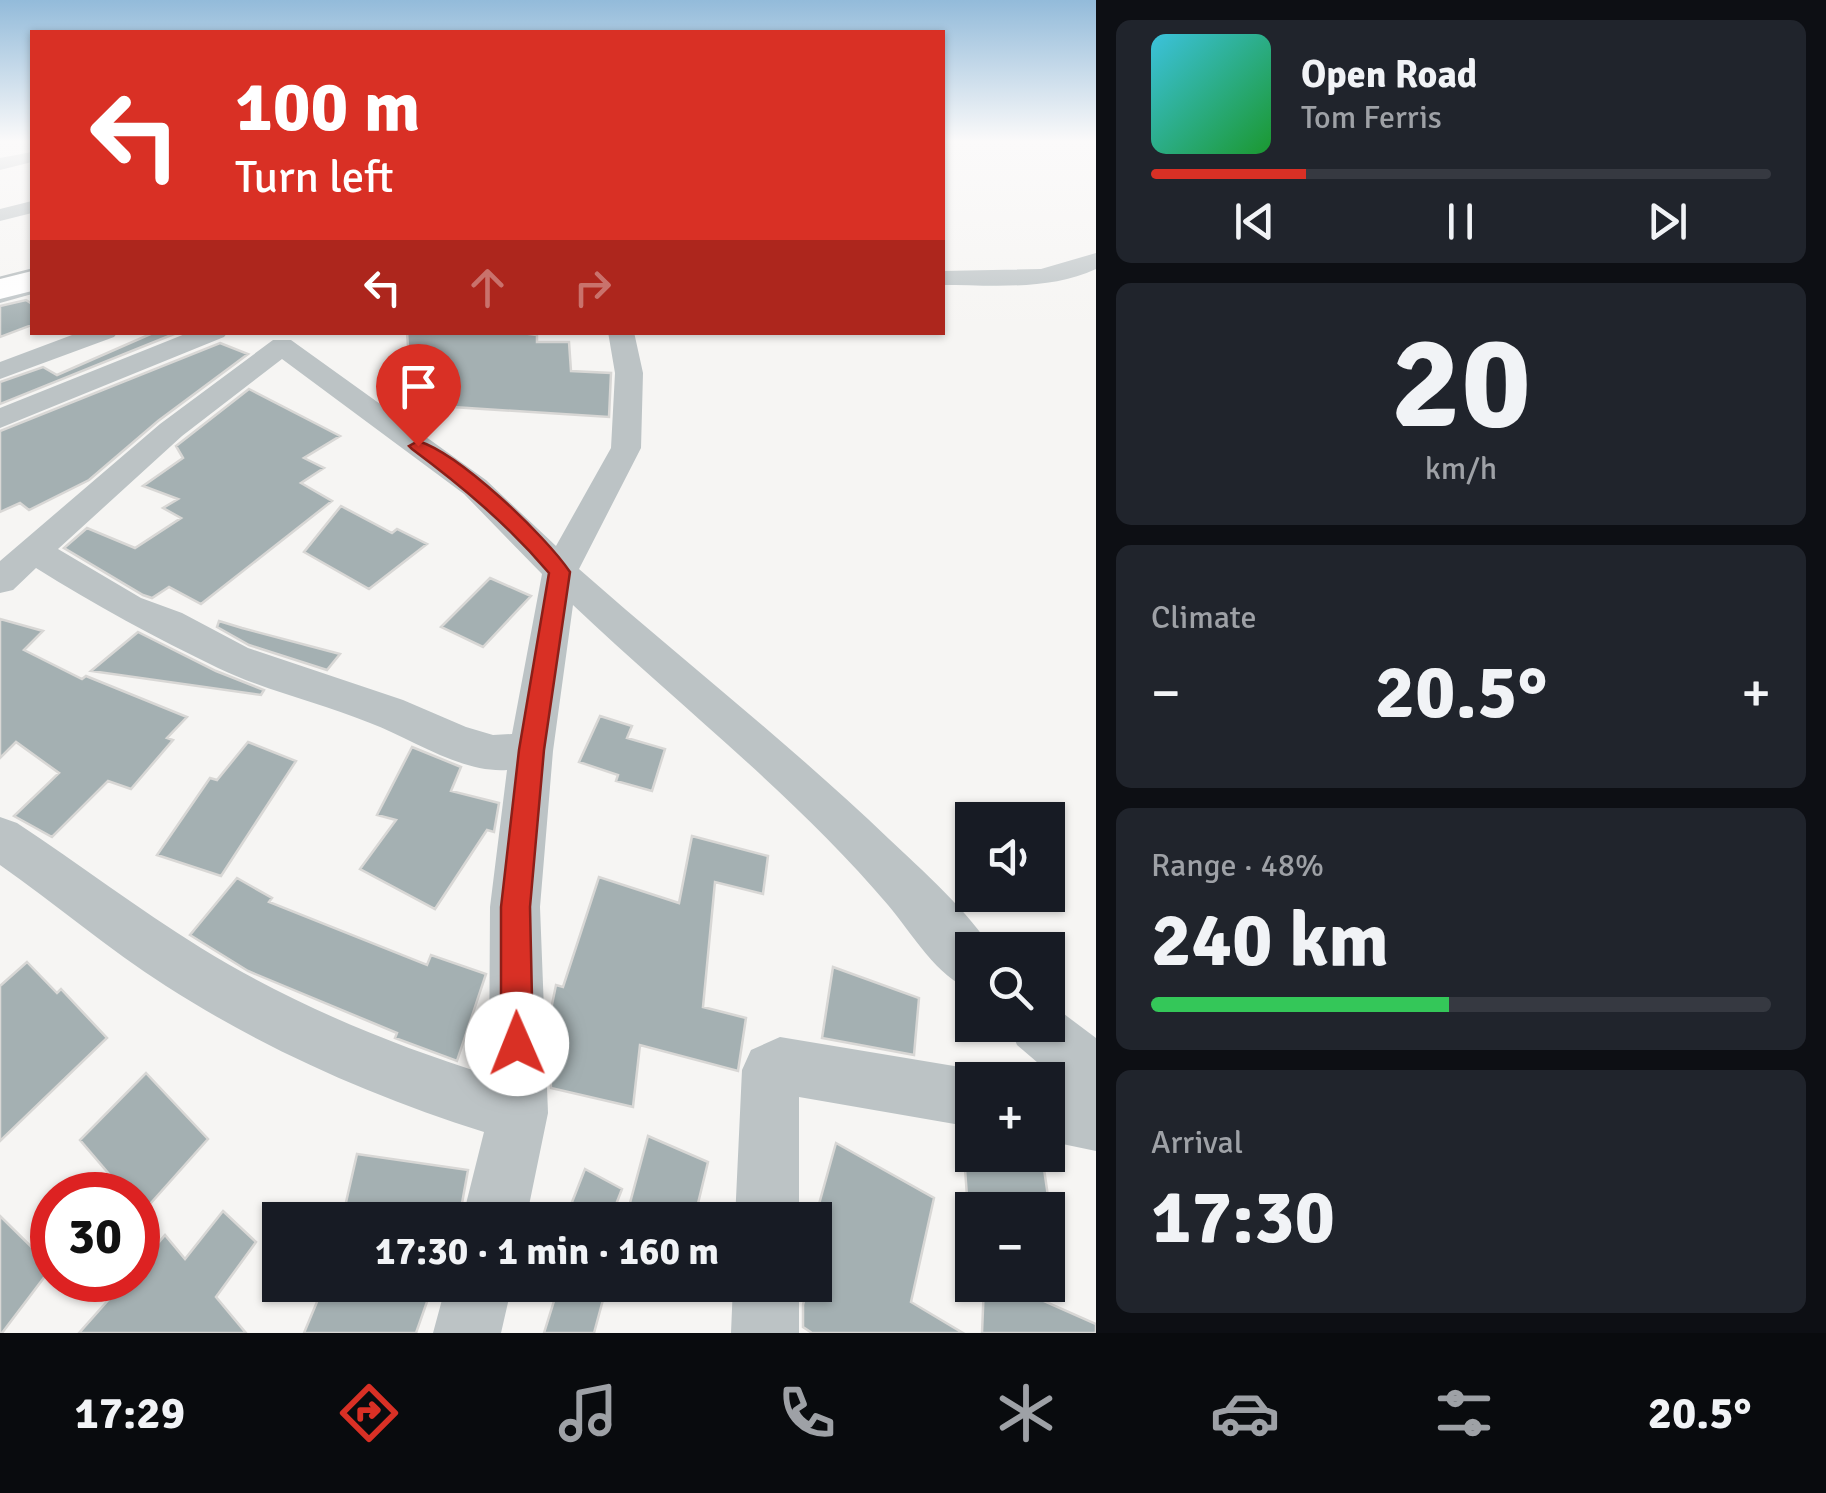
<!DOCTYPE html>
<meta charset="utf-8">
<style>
:root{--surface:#171b24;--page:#20242c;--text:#f1f3f6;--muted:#9ea1a6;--line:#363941;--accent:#d93025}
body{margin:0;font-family:Signika,sans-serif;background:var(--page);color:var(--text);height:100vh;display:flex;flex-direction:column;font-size:38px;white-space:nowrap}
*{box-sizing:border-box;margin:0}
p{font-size:32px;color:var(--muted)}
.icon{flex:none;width:55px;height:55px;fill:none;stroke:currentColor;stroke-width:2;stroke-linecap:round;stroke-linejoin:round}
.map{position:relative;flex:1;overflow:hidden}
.sheet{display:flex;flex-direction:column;gap:20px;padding:20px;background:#0d0f14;width:730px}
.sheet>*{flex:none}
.banner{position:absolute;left:30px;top:30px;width:915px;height:305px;border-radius:0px;box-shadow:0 2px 8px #0004;background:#d93025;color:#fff;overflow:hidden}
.buttons{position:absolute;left:955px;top:802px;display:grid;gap:20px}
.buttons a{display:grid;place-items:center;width:110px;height:110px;border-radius:0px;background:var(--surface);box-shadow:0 2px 8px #0004;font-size:50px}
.speed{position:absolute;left:30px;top:1172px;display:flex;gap:20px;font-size:50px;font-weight:700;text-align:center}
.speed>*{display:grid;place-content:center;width:130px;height:130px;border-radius:50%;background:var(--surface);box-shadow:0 2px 8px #0004;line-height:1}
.speed .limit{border:15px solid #d22;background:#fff;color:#111}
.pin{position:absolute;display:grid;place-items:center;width:85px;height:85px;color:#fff;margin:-102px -42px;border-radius:50% 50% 50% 0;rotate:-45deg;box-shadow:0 0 10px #0007}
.pin .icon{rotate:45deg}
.me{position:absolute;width:110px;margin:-55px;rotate:359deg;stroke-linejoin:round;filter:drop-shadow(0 0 8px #0008)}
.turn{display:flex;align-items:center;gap:35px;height:210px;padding:0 40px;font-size:45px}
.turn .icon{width:130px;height:130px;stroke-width:2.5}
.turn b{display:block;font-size:70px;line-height:85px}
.lanes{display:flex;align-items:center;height:95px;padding:0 40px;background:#0003;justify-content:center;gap:50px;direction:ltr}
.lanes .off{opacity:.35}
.big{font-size:75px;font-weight:800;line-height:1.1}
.sheet .widget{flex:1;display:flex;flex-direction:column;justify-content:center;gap:15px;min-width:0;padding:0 35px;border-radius:15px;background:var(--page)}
.sheet .dial{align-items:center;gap:0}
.dial b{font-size:130px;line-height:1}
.song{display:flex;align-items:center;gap:30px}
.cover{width:120px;height:120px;border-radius:15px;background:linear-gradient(135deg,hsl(190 70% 55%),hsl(130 70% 35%))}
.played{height:10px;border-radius:5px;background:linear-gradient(90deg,var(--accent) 25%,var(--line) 25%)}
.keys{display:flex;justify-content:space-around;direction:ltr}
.heat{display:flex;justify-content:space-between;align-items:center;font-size:55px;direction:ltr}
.charge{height:15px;border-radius:8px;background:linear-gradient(90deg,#34c759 48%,var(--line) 0)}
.trip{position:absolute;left:262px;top:1202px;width:570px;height:100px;border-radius:0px;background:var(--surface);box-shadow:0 2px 8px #0004;font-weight:800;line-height:100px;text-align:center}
.menu{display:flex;height:160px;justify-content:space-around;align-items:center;background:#090b0e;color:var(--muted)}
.menu .icon{width:70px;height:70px}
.menu .selected{color:var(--accent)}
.menu b{font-size:45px;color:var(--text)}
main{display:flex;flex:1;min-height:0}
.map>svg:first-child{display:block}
.building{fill:#a4b0b2;stroke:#d8d7d5;stroke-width:2.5}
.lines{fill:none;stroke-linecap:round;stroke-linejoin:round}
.primary-casing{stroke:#b0b7b9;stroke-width:5}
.service{fill:#bcc3c5;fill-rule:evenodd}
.minor{fill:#bcc3c5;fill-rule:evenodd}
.primary{fill:#fff;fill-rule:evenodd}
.route{fill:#d93025;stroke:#8d1f18;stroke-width:2.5}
</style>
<main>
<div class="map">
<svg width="1096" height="1333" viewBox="0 0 1096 1333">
<rect width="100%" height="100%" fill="#f6f5f3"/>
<path class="building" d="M 26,300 L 32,304 L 32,325 L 0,337 L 0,306 Z
M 155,332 L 179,332 L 0,404 L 0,382 L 43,367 L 57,375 Z
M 407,332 L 514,332 L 537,335 L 537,342 L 569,342 L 571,371 L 611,373 L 609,417 L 453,407 L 456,389 L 411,391 Z
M 220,343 L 248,354 L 158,421 L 89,480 L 29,510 L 20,503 L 0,512 L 0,431 Z
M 249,389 L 340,436 L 304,458 L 324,468 L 301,483 L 332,501 L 201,604 L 169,587 L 152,598 L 143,595 L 64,548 L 87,528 L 135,548 L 181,518 L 163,508 L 178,499 L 143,486 L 183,458 L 176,446 Z
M 341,506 L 392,533 L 397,529 L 427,544 L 369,589 L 304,552 Z
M 490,578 L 531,596 L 483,647 L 441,627 Z
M 0,619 L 43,631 L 24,650 L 82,679 L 86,676 L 187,717 L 167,738 L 173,740 L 131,789 L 108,781 L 52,837 L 14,816 L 59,773 L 16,742 L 0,758 Z
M 219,621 L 242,628 L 340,654 L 327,670 L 249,645 L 217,627 Z
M 138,632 L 216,671 L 264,690 L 261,695 L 91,671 Z
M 600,716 L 632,726 L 627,738 L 665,749 L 652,791 L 616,781 L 618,775 L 579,762 Z
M 248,742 L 296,761 L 221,876 L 157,855 L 210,778 L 217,780 Z
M 412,747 L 461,767 L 451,791 L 499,803 L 494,832 L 487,830 L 435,909 L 360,869 L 396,820 L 377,815 Z
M 692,836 L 768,856 L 763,894 L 715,882 L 703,1007 L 746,1018 L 738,1071 L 640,1045 L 633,1107 L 551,1088 L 548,1024 L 556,985 L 563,987 L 599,877 L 679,903 Z
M 237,878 L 272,898 L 269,902 L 427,965 L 431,955 L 486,974 L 457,1061 L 395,1038 L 397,1033 L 248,971 L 190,935 Z
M 27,962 L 57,993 L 61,989 L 107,1038 L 0,1141 L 0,986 Z
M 833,967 L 919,998 L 914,1055 L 822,1038 Z
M 146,1073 L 208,1139 L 142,1213 L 138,1207 L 138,1195 L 127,1195 L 80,1140 Z
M 648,1136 L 708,1162 L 694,1220 L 640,1220 L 627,1214 Z
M 836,1143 L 934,1198 L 911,1302 L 963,1333 L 812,1333 L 803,1327 L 803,1305 L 808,1285 L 815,1285 L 815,1260 L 826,1221 L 816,1215 Z
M 357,1154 L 468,1170 L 459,1220 L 342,1220 Z
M 964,1155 L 1042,1155 L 1050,1210 L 968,1210 Z
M 585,1169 L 622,1189 L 610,1220 L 565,1220 Z
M 223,1211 L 256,1242 L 216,1297 L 246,1333 L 79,1333 L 126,1280 L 138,1280 L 138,1267 L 165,1235 L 185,1259 Z
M 0,1216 L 52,1267 L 2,1333 L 0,1333 Z
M 324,1285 L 397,1285 L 428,1299 L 416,1333 L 304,1333 Z
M 559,1285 L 607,1285 L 594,1333 L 544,1333 Z
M 984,1285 L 1008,1285 L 1096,1324 L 1096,1333 L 982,1333 Z"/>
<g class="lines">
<defs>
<path id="primary" d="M 32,271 L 32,291 L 0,299 L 0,279 Z"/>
</defs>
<use href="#primary" class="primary-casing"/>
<path class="service" d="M 32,287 L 32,294 L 0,303 L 0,295 Z"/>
<path class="minor" d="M 32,152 L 32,162 L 0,170 L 0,158 Z
M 32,201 L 32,213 L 0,221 L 0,209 Z
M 1096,253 L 1096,269 C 1049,291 993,285 942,285 L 942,271 L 1041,269 Z
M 80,332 L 118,332 L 114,337 L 0,379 L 0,362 Z
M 190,332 L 228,332 L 224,337 L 0,428 L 0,408 Z
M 608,332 L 634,332 L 643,373 L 641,448 L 579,569 C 682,660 790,744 889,839 C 919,867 973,916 992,950 L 972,950 L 972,990 C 937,978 912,933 888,905 C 796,796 677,704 573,605 L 553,751 L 540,907 L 548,1113 L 526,1220 L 462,1220 L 484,1132 C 373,1097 264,1049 166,986 C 108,949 56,904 0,865 L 0,817 L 17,823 C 79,864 138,909 201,948 C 291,1003 388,1044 489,1075 L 490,907 L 507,770 C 460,773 413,739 370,723 C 320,703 266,691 218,668 C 156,638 95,605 36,568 L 13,590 L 0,593 L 0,561 L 160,424 L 273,340 L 291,340 L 486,480 L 556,546 L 611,448 L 615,373 ZM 282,359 L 464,494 L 542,574 L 512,734 L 493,735 L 466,727 L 403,700 L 248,648 L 182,613 L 141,598 L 58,549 L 182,436 Z
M 1048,1002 L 1096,1038 L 1096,1151 L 1048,1141 L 1048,1083 L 1065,1086 L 1017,1045 L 1009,1025 L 1048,1025 Z
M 780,1037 L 972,1069 L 994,1080 L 972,1080 L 972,1127 L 799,1097 L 799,1220 L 735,1220 L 742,1070 L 751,1050 Z
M 446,1285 L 512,1285 L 501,1333 L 433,1333 Z
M 733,1285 L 799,1285 L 799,1333 L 731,1333 Z"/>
<use href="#primary" class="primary"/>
</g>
<linearGradient id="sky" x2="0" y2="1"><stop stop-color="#93bbda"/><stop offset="0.43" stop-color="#fbfafa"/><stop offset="1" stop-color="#fbfafa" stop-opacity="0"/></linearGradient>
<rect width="1096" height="329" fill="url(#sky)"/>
<path class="route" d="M 418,441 C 460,454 545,535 570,572 L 544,750 L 530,907 L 533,1044 L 529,1056 L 517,1060 L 506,1056 L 501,1044 L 501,907 L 519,750 L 549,573 C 508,525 463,487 412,449 L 409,446 Z"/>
</svg>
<div class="buttons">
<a><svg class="icon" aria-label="sound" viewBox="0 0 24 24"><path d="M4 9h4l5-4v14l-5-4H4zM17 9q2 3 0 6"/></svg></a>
<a><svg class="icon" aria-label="search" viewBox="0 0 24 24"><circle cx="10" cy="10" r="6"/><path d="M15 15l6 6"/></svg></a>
<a>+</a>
<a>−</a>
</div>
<div class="speed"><div class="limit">30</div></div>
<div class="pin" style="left:418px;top:446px;background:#d93025"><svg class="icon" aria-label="arrive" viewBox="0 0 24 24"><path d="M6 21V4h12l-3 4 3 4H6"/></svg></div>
<svg class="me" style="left:517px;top:1044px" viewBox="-20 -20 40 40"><circle r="19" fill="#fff"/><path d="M0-13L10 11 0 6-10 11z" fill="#d93025"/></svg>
<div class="trip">17:30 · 1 min · 160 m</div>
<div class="banner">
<div class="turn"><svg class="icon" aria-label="left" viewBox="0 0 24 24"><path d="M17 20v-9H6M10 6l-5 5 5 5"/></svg><div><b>100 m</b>Turn left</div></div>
<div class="lanes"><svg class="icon" aria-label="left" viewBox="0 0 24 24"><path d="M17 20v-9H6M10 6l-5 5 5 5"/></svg><svg class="icon off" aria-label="ahead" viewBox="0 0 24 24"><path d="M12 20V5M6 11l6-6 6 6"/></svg><svg class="icon off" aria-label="right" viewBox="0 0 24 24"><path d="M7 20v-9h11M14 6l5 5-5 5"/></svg></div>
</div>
</div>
<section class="sheet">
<div class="widget">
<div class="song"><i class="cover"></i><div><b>Open Road</b><p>Tom Ferris</p></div></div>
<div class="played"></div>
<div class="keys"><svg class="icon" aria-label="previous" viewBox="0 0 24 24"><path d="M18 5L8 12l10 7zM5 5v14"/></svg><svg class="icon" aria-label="pause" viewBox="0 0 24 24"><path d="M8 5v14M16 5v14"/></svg><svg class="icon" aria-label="next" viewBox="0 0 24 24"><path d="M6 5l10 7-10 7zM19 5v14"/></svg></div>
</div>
<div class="widget dial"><b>20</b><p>km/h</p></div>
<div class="widget"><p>Climate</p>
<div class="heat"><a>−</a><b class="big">20.5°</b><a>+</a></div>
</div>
<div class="widget"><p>Range · 48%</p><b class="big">240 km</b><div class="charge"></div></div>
<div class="widget"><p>Arrival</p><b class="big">17:30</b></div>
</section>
</main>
<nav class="menu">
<b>17:29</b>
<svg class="icon selected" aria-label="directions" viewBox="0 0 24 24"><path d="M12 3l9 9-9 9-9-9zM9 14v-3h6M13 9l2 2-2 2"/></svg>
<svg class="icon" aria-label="music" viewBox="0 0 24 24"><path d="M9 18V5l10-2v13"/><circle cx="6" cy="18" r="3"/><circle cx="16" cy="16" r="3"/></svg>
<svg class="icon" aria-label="phone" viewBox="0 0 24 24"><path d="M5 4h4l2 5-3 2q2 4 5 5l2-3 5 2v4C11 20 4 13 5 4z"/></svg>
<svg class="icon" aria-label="climate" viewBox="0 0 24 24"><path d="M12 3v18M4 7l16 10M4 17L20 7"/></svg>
<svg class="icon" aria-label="car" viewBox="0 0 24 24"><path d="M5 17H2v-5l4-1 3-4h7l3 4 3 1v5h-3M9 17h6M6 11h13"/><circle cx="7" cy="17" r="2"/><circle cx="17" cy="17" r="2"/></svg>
<svg class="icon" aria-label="filters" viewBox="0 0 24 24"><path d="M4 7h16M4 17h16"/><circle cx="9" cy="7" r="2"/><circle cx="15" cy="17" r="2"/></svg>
<b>20.5°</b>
</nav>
